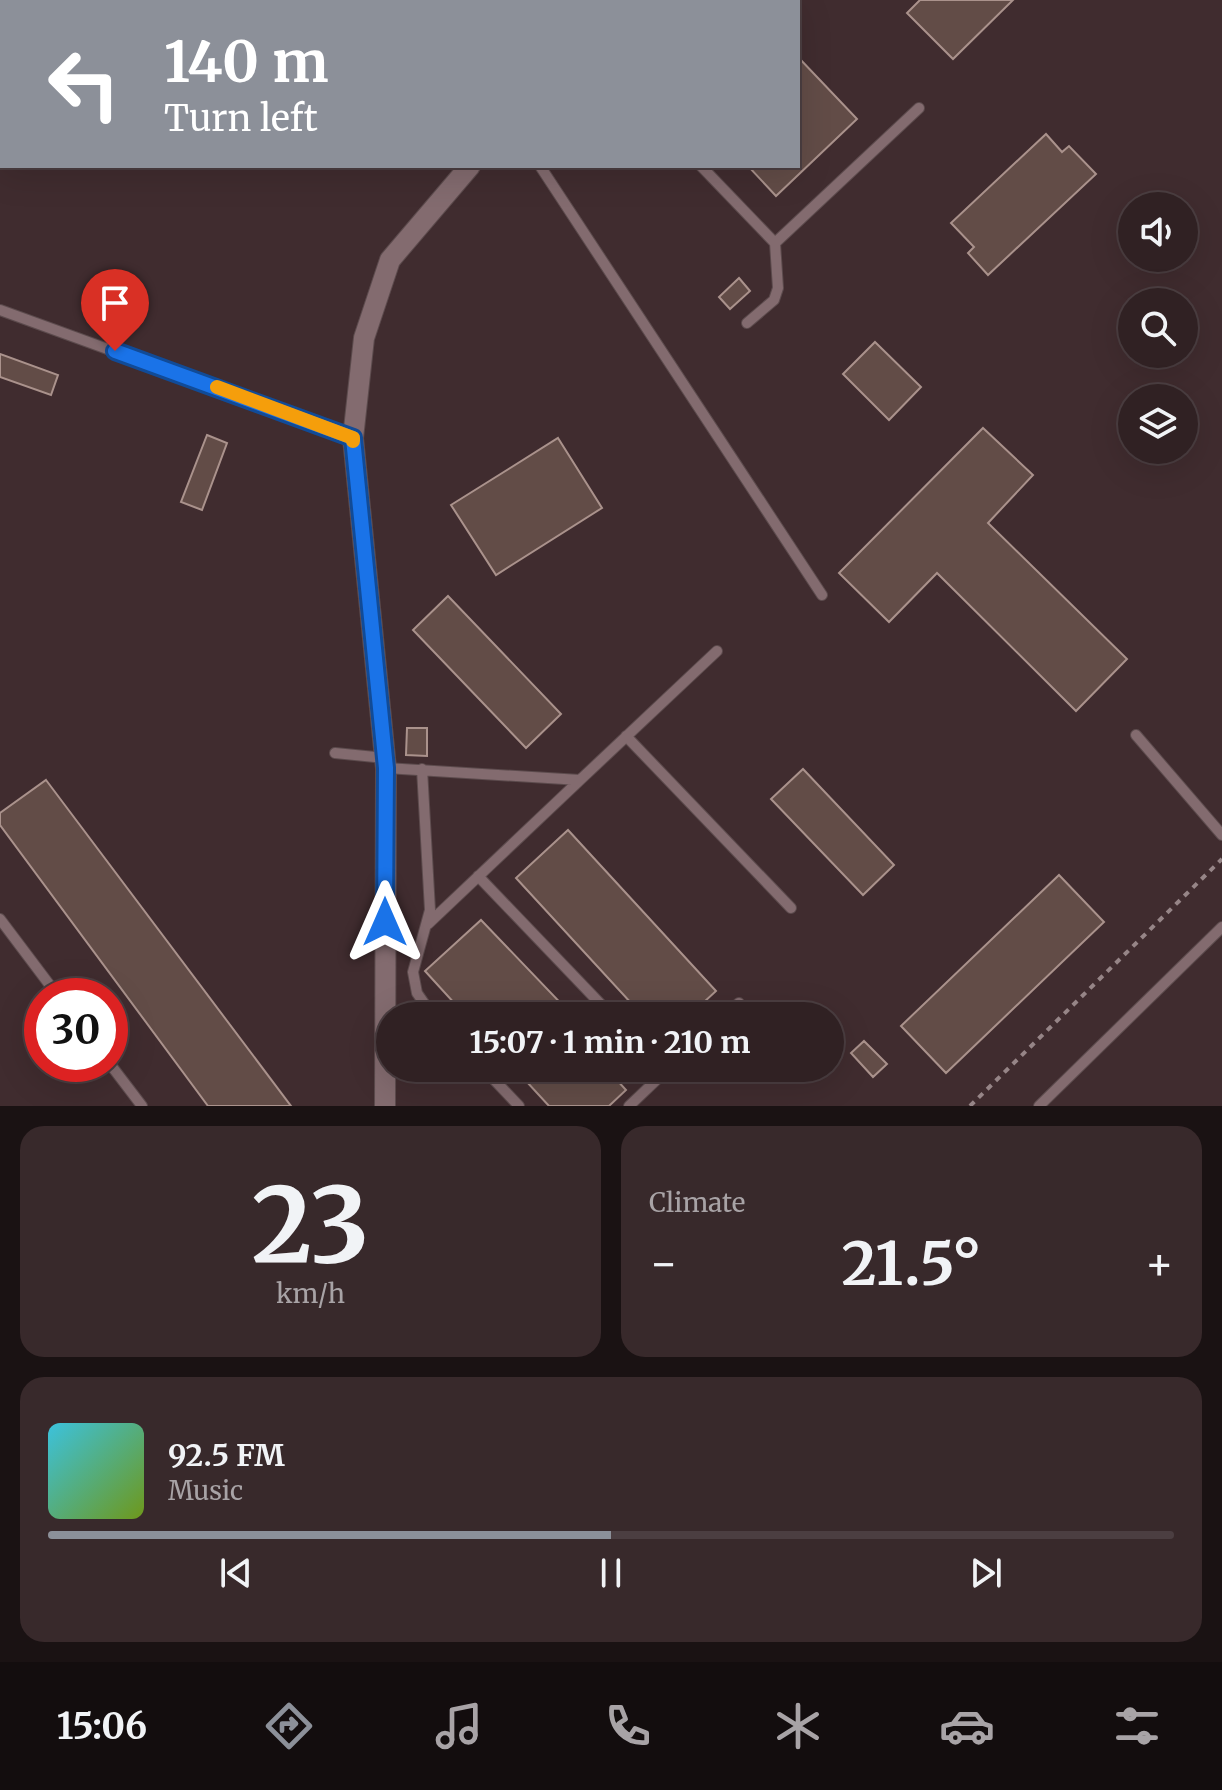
<!DOCTYPE html>
<meta charset="utf-8">
<style>
:root{--surface:#302123;--page:#38292b;--text:#f1f3f6;--muted:#a8a3a6;--line:#4b3e41;--accent:#8c9099}
body{margin:0;font-family:Merriweather,serif;background:var(--page);color:var(--text);height:100vh;display:flex;flex-direction:column;font-size:30px;white-space:nowrap}
*{box-sizing:border-box;margin:0}
p{font-size:26px;color:var(--muted)}
.icon{flex:none;width:44px;height:44px;fill:none;stroke:currentColor;stroke-width:2;stroke-linecap:round;stroke-linejoin:round}
.map{position:relative;height:1106px;overflow:hidden}
.side{display:flex;flex-direction:column;gap:20px;padding:20px;background:#1a1213;flex:1}
.side>*{flex:none}
.banner{position:absolute;left:0px;top:0px;width:800px;height:168px;box-shadow:0 8px 32px #0002,0 0 0 2px var(--line);background:#8c9099;color:#fff;overflow:hidden}
.buttons{position:absolute;left:1118px;top:192px;display:grid;gap:16px}
.buttons a{display:grid;place-items:center;width:80px;height:80px;border-radius:50%;background:var(--surface);box-shadow:0 8px 32px #0002,0 0 0 2px var(--line);font-size:40px}
.speed{position:absolute;left:24px;top:978px;display:flex;gap:16px;font-size:40px;font-weight:700;text-align:center}
.speed>*{display:grid;place-content:center;width:104px;height:104px;border-radius:50%;background:var(--surface);box-shadow:0 8px 32px #0002,0 0 0 2px var(--line);line-height:1}
.speed .limit{border:12px solid #d22;background:#fff;color:#111}
.pin{position:absolute;display:grid;place-items:center;width:68px;height:68px;color:#fff;margin:-82px -34px;border-radius:50% 50% 50% 0;rotate:-45deg;box-shadow:0 0 8px #0007}
.pin .icon{rotate:45deg}
.me{position:absolute;width:88px;margin:-44px;rotate:0deg;stroke-linejoin:round;filter:drop-shadow(0 0 6px #0008)}
.turn{display:flex;align-items:center;gap:28px;height:168px;padding:0 32px;font-size:36px}
.turn .icon{width:104px;height:104px;stroke-width:2.5}
.turn b{display:block;font-size:56px;line-height:68px}
.big{font-size:60px;font-weight:700;line-height:1.1}
.side .tile{flex:1;display:flex;flex-direction:column;justify-content:center;gap:12px;min-width:0;padding:0 28px;border-radius:24px;background:var(--page)}
.side .dial{align-items:center;gap:0}
.dial b{font-size:104px;line-height:1}
.song{display:flex;align-items:center;gap:24px}
.cover{width:96px;height:96px;border-radius:12px;background:linear-gradient(135deg,hsl(190 70% 55%),hsl(80 70% 35%))}
.played{height:8px;border-radius:4px;background:linear-gradient(90deg,var(--accent) 50%,var(--line) 50%)}
.keys{display:flex;justify-content:space-around;direction:ltr}
.heat{display:flex;justify-content:space-between;align-items:center;font-size:44px;direction:ltr}
.side .tiles{flex:1;display:grid;gap:20px;grid-template-columns:1fr 1fr}
.tile:last-child{grid-column:span 2}
.trip{position:absolute;left:376px;top:1002px;width:468px;height:80px;border-radius:40px;background:var(--surface);box-shadow:0 8px 32px #0002,0 0 0 2px var(--line);font-weight:700;line-height:80px;text-align:center}
.tab-bar{display:flex;height:128px;justify-content:space-around;align-items:center;background:#130d0e;color:var(--muted)}
.tab-bar .icon{width:56px;height:56px}
.tab-bar .current{color:var(--accent)}
.tab-bar b{font-size:36px;color:var(--text)}
.map>svg:first-child{display:block}
.building{fill:#624c47;stroke:#aa928c;stroke-width:2}
.lines{fill:none;stroke-linecap:round;stroke-linejoin:round}
.lane-casing{stroke:#5c4b4d;stroke-width:12}
.street-casing{stroke:#5c4b4d;stroke-width:22}
.path{stroke:#968587;stroke-width:4;stroke-dasharray:6 6;stroke-linecap:butt}
.lane{stroke:#836b6f;stroke-width:10}
.street{stroke:#836b6f;stroke-width:20}
.route-casing{stroke:#114b97;stroke-width:20}
.route{stroke:#1a73e8;stroke-width:14}
.slow{stroke:#f59e0b;stroke-width:14}
</style>
<div class="map">
<svg width="1222" height="1106" viewBox="0 0 1222 1106">
<rect width="100%" height="100%" fill="#402c2f"/>
<path class="building" d="M 510,0 L 573,0 L 508,2 Z
M 920,0 L 1013,0 L 953,59 L 907,13 Z
M 798,57 L 857,119 L 776,196 L 748,166 L 798,166 Z
M 1046,134 L 1062,152 L 1069,146 L 1096,174 L 988,275 L 968,253 L 974,247 L 951,223 Z
M 739,278 L 750,291 L 730,309 L 719,297 Z
M 875,342 L 921,387 L 889,420 L 843,374 Z
M 0,354 L 58,375 L 51,395 L 0,377 Z
M 983,428 L 1033,475 L 988,523 L 1127,659 L 1076,711 L 937,573 L 889,622 L 839,573 Z
M 207,435 L 227,443 L 202,510 L 181,502 Z
M 558,438 L 602,508 L 496,575 L 451,505 Z
M 448,596 L 561,714 L 526,748 L 413,630 Z
M 407,728 L 427,728 L 427,756 L 406,755 Z
M 803,769 L 894,865 L 863,895 L 771,799 Z
M 46,780 L 291,1106 L 208,1106 L 0,825 L 0,813 Z
M 568,830 L 716,991 L 689,1016 L 643,1016 L 516,878 Z
M 1059,875 L 1104,922 L 946,1073 L 901,1026 Z
M 481,920 L 573,1016 L 466,1016 L 425,971 Z
M 864,1041 L 887,1064 L 873,1077 L 851,1053 Z
M 514,1068 L 623,1068 L 615,1078 L 626,1090 L 609,1106 L 549,1106 Z"/>
<g class="lines">
<defs>
<path id="lane" d="M 227,0 L 230,2
M 0,73 L 2,67
M 540,166 L 822,595
M 701,166 L 775,243 L 919,108
M 0,310 L 353,438
M 747,323 L 774,300 L 778,288 L 775,243
M 1136,735 L 1222,835
M 626,736 L 791,908
M 335,753 L 385,758
M 386,768 L 580,780 L 717,651
M 422,769 L 430,910 L 413,972 L 417,993 L 433,1016
M 478,876 L 612,1016
M 0,919 L 58,996
M 428,924 L 580,780
M 725,1016 L 739,1003
M 110,1064 L 142,1106
M 483,1068 L 519,1106
M 629,1106 L 669,1068
M 1039,1106 L 1222,927"/>
<path id="street" d="M 658,2 L 661,0
M 385,1106 L 386,768 L 353,438 L 364,338 L 390,260 L 470,166"/>
</defs>
<use href="#lane" class="lane-casing"/>
<use href="#street" class="street-casing"/>
<path class="path" d="M 970,1106 L 1222,859"/>
<use href="#lane" class="lane"/>
<use href="#street" class="street"/>
</g>
<g class="lines">
<defs>
<path id="route" d="M 115,351 L 353,438 L 386,768 L 385,922"/>
</defs>
<use href="#route" class="route-casing"/>
<use href="#route" class="route"/>
<path class="slow" d="M 217,387 L 353,438 L 353,441"/>
</g>
</svg>
<div class="buttons">
<a><svg class="icon" aria-label="sound" viewBox="0 0 24 24"><path d="M4 9h4l5-4v14l-5-4H4zM17 9q2 3 0 6"/></svg></a>
<a><svg class="icon" aria-label="search" viewBox="0 0 24 24"><circle cx="10" cy="10" r="6"/><path d="M15 15l6 6"/></svg></a>
<a><svg class="icon" aria-label="layers" viewBox="0 0 24 24"><path d="M12 4l9 5-9 5-9-5zM3 14l9 5 9-5"/></svg></a>
</div>
<div class="speed"><div class="limit">30</div></div>
<div class="pin" style="left:115px;top:351px;background:#d93025"><svg class="icon" aria-label="arrive" viewBox="0 0 24 24"><path d="M6 21V4h12l-3 4 3 4H6"/></svg></div>
<svg class="me" style="left:385px;top:922px" viewBox="-20 -20 40 40"><path d="M0-17L14 15 0 8-14 15z" fill="#1a73e8" stroke="#fff" stroke-width="4"/></svg>
<div class="trip">15:07 · 1 min · 210 m</div>
<div class="banner">
<div class="turn"><svg class="icon" aria-label="left" viewBox="0 0 24 24"><path d="M17 20v-9H6M10 6l-5 5 5 5"/></svg><div><b>140 m</b>Turn left</div></div>
</div>
</div>
<section class="side">
<div class="tiles">
<div class="tile dial"><b>23</b><p>km/h</p></div>
<div class="tile"><p>Climate</p>
<div class="heat"><a>−</a><b class="big">21.5°</b><a>+</a></div>
</div>
<div class="tile">
<div class="song"><i class="cover"></i><div><b>92.5 FM</b><p>Music</p></div></div>
<div class="played"></div>
<div class="keys"><svg class="icon" aria-label="previous" viewBox="0 0 24 24"><path d="M18 5L8 12l10 7zM5 5v14"/></svg><svg class="icon" aria-label="pause" viewBox="0 0 24 24"><path d="M8 5v14M16 5v14"/></svg><svg class="icon" aria-label="next" viewBox="0 0 24 24"><path d="M6 5l10 7-10 7zM19 5v14"/></svg></div>
</div>
</div>
</section>
<nav class="tab-bar">
<b>15:06</b>
<svg class="icon current" aria-label="directions" viewBox="0 0 24 24"><path d="M12 3l9 9-9 9-9-9zM9 14v-3h6M13 9l2 2-2 2"/></svg>
<svg class="icon" aria-label="music" viewBox="0 0 24 24"><path d="M9 18V5l10-2v13"/><circle cx="6" cy="18" r="3"/><circle cx="16" cy="16" r="3"/></svg>
<svg class="icon" aria-label="phone" viewBox="0 0 24 24"><path d="M5 4h4l2 5-3 2q2 4 5 5l2-3 5 2v4C11 20 4 13 5 4z"/></svg>
<svg class="icon" aria-label="climate" viewBox="0 0 24 24"><path d="M12 3v18M4 7l16 10M4 17L20 7"/></svg>
<svg class="icon" aria-label="car" viewBox="0 0 24 24"><path d="M5 17H2v-5l4-1 3-4h7l3 4 3 1v5h-3M9 17h6M6 11h13"/><circle cx="7" cy="17" r="2"/><circle cx="17" cy="17" r="2"/></svg>
<svg class="icon" aria-label="filters" viewBox="0 0 24 24"><path d="M4 7h16M4 17h16"/><circle cx="9" cy="7" r="2"/><circle cx="15" cy="17" r="2"/></svg>
</nav>
